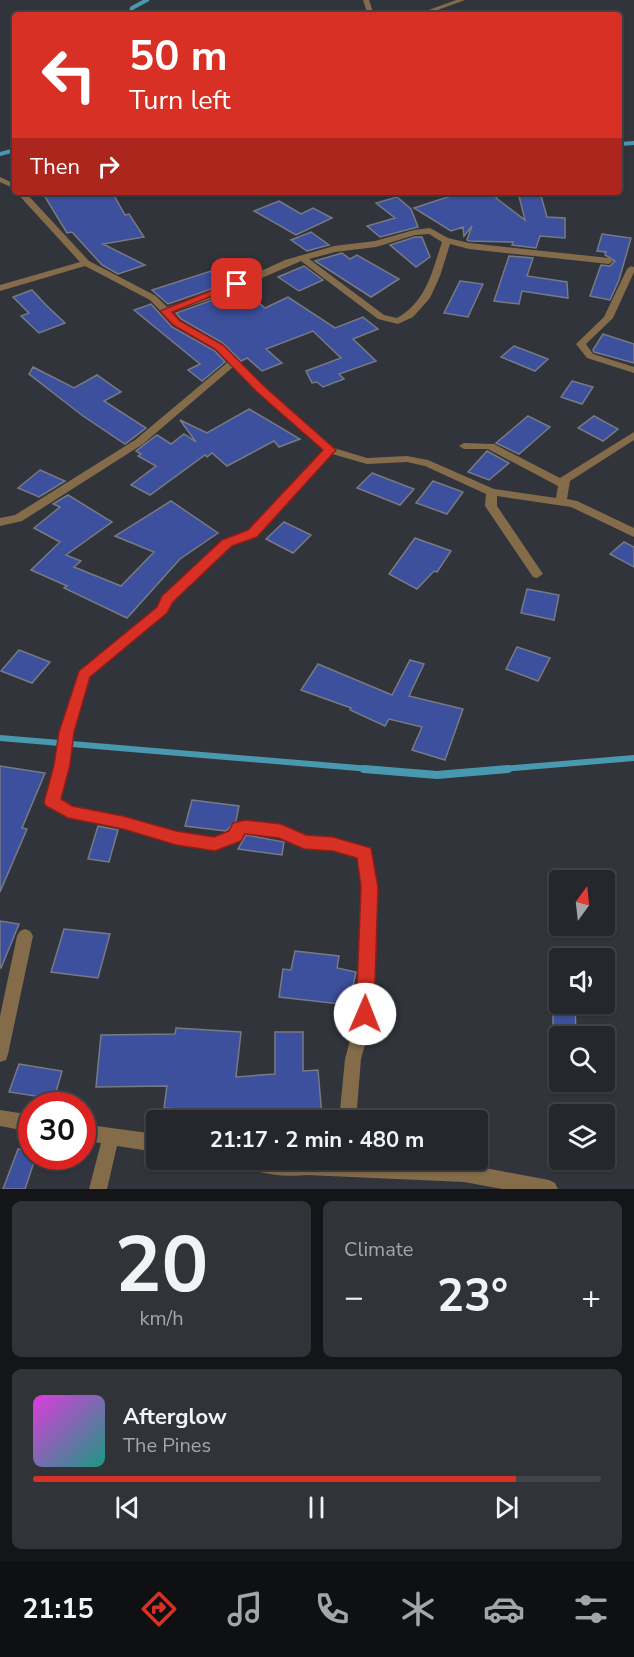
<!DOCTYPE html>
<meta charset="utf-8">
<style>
:root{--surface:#25272c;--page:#313338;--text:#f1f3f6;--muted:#a3a5a9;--line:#424448;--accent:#d93025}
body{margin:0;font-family:"Nunito Sans",sans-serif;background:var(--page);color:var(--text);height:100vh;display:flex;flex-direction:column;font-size:22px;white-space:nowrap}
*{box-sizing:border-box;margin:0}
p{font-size:20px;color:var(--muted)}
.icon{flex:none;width:33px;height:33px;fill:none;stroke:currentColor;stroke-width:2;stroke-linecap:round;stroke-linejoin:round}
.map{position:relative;height:1189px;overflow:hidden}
.details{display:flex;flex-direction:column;gap:12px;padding:12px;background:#141518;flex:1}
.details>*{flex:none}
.top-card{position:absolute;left:12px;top:12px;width:610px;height:183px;border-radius:6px;box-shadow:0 2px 4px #0004,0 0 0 2px var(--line);background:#d93025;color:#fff;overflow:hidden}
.needle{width:39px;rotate:15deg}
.fabs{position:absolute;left:549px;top:870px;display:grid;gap:12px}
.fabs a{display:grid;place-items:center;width:66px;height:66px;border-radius:6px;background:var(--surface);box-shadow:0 2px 4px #0004,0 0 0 2px var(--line);font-size:30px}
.speed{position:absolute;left:18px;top:1092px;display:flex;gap:12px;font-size:30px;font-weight:700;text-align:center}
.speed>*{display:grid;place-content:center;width:78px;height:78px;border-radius:50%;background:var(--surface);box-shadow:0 2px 4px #0004,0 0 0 2px var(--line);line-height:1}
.speed .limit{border:9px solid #d22;background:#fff;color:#111}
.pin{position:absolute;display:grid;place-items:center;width:51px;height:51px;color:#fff;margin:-26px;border-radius:12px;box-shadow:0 3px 9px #0006}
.me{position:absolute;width:66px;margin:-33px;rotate:1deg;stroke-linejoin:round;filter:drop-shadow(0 0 4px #0008)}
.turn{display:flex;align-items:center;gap:21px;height:126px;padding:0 18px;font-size:27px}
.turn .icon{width:78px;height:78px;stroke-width:2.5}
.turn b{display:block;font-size:42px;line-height:51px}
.then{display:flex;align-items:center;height:57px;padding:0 18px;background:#0003;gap:12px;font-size:22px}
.big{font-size:45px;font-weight:700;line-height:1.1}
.details .tile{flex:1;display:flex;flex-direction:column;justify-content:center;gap:9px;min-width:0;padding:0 21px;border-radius:9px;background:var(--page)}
.details .dial{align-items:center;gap:0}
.dial b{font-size:78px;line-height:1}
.song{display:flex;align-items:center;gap:18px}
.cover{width:72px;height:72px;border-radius:9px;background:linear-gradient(135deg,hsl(300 70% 55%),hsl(170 70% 35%))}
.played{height:6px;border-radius:3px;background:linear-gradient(90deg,var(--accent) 85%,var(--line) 85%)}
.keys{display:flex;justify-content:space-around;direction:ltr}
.heat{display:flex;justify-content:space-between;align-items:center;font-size:33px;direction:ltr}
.details .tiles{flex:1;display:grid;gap:12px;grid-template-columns:1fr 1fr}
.tile:last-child{grid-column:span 2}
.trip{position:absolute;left:146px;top:1110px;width:342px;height:60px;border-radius:6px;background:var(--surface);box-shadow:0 2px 4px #0004,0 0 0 2px var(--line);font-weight:700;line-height:60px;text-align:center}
.tabs{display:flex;height:96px;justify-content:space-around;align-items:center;background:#0f1012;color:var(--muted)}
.tabs .icon{width:42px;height:42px}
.tabs .on{color:var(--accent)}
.tabs b{font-size:27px;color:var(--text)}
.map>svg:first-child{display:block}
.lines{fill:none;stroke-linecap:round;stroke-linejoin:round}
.stream-far2{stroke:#4899af;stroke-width:4}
.stream-far1{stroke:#4899af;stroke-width:6}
.stream{stroke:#4899af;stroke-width:8}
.building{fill:#3d509d;stroke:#777a83;stroke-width:1.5}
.street{fill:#846c4b;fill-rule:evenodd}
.route{fill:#d93025;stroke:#8d1f18;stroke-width:1.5}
</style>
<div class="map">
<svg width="634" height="1189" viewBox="0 0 634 1189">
<rect width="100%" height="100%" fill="#31343b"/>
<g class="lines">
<path class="stream-far2" d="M 130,15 L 132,8 L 147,0
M 620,144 L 634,143
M 0,154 L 15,150"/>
<path class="stream-far1" d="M 0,738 L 382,770
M 491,770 L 634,758"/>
<path class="stream" d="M 364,769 L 437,775 L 508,769"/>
</g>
<path class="building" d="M 42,192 L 99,192 L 101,194 L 112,192 L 125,215 L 129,214 L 144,237 L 103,244 L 145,265 L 118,274 L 102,265 L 72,232 L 67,233 Z
M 463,192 L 501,192 L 496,198 L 525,220 L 518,192 L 540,192 L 547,217 L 565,218 L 565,238 L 540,236 L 536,248 L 512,245 L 513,242 L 469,241 L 467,240 L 472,226 L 464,236 L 463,227 L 451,231 L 414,208 Z
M 397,197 L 411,209 L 418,227 L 380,237 L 367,226 L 395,218 L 376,203 Z
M 279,201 L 301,214 L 313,208 L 332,218 L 296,235 L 254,211 Z
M 311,232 L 329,245 L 307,251 L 291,240 Z
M 602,234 L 631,238 L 619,280 L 610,300 L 590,296 L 601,265 L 610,266 L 615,261 L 605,255 L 606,252 L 597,251 Z
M 415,237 L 422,237 L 430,257 L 416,267 L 390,245 Z
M 342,253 L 350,259 L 357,255 L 399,279 L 371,297 L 315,261 Z
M 509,256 L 533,258 L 527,276 L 567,282 L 568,298 L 522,291 L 519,304 L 494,301 Z
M 304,266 L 323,280 L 299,291 L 278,277 Z
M 211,271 L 226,284 L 168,304 L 152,290 Z
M 460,281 L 483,284 L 468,317 L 444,313 Z
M 32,290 L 46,305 L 65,323 L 39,333 L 21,316 L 29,313 L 13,297 Z
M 235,292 L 240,296 L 247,293 L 265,308 L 288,297 L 335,328 L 363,317 L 378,329 L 353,339 L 376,361 L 339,374 L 344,379 L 323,387 L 317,382 L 312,383 L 306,371 L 341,358 L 313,331 L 266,349 L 282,363 L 262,371 L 247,358 L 241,361 L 223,343 L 181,319 L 176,313 Z
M 151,304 L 172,327 L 215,351 L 225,362 L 202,381 L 188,370 L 200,364 L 134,310 Z
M 603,334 L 634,344 L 634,363 L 594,352 L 593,350 Z
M 514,346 L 548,359 L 535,371 L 501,357 Z
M 33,367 L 74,388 L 97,375 L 121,392 L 104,401 L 146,428 L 125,444 L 83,416 L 29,374 Z
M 572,381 L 593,387 L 582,404 L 561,397 Z
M 249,409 L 300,439 L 279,447 L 274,441 L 227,466 L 212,453 L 207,457 L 205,455 L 150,495 L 131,485 L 156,466 L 138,456 L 141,454 L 136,451 L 157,435 L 171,444 L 184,434 L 196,442 L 180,420 L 207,433 Z
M 528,416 L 550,427 L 519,454 L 496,443 Z
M 594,416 L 618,429 L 603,441 L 578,428 Z
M 487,451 L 509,463 L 489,480 L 468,472 Z
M 40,470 L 65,481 L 39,497 L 18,488 Z
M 372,473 L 414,489 L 400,505 L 357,488 Z
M 433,481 L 463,492 L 447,514 L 416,503 Z
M 68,495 L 112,522 L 66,555 L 81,561 L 74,567 L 121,586 L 154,552 L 115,536 L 171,501 L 218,533 L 180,559 L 127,618 L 64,588 L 67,586 L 31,570 L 60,542 L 34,528 L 60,507 L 53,504 Z
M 284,522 L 311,535 L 293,553 L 266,539 Z
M 415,538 L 451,551 L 437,572 L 434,571 L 417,589 L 389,574 Z
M 624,542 L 634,547 L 634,567 L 610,554 Z
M 527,589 L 559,595 L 554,620 L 521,613 Z
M 517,647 L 550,658 L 538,681 L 506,669 Z
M 19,650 L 50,662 L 32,683 L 1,671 Z
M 410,660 L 424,664 L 409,696 L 463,709 L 445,760 L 412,750 L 422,727 L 389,719 L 385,726 L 350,710 L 351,708 L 301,690 L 318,664 L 392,695 Z
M 0,766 L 45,773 L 22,828 L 27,829 L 0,892 Z
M 192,800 L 239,806 L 236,821 L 226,831 L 185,826 Z
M 98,826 L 118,830 L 109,862 L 88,859 Z
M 246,835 L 284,842 L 282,855 L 238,849 Z
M 0,921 L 19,924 L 1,968 L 0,968 Z
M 64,929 L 110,934 L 98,978 L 51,972 Z
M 295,951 L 339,956 L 337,968 L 356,972 L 349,1005 L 279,997 L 283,969 L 291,970 Z
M 553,1004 L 575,1004 L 576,1035 L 553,1032 Z
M 176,1028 L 241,1032 L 236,1077 L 275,1074 L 275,1032 L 303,1032 L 303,1071 L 318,1070 L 322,1116 L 275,1120 L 206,1120 L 207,1111 L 164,1108 L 167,1086 L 96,1087 L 101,1035 L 175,1034 Z
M 19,1064 L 62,1071 L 54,1099 L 9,1092 Z
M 18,1149 L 32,1152 L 32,1156 L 36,1156 L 25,1189 L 3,1189 Z"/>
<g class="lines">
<path class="street" d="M 363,0 L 369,0 L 374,15 L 368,15 Z
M 456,0 L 465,0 L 424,15 L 415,15 Z
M 0,177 L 15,184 L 15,189 L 0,182 Z
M 16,192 L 25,192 L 89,261 L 156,296 L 167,307 L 217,291 L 285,260 L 334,246 L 375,241 L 414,230 L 430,228 L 448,238 L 469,243 L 609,258 L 613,261 L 609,264 L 469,249 L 450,244 L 440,276 L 430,298 L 413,317 L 398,324 L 378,319 L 301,261 L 223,295 L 172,312 L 180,321 L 222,345 L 265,388 L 334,448 L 367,458 L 407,456 L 428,460 L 494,489 L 556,498 L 558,486 L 488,449 L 464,449 L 459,446 L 464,443 L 494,444 L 560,478 L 634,432 L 634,440 L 570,481 L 567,499 L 577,501 L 634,528 L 634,537 L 571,507 L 497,496 L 497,506 L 543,574 L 537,578 L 533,577 L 485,506 L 486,494 L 425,466 L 407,462 L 367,464 L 332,454 L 257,537 L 231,546 L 172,603 L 166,613 L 90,677 L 74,731 L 69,765 L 60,800 L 71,807 L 123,817 L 176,832 L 215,838 L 230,832 L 234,824 L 239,822 L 281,825 L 305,836 L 333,838 L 370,849 L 376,887 L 373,1014 L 361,1059 L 356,1120 L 339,1120 L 345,1059 L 357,1014 L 362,887 L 358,857 L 333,850 L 304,848 L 279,837 L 245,833 L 240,840 L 215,850 L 176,844 L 123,829 L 68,818 L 47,806 L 45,802 L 55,765 L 60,731 L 79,671 L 157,607 L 163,597 L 223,540 L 249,531 L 324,450 L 257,392 L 233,367 L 143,444 L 22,521 L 0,526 L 0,518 L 15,515 L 135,440 L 228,362 L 216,349 L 174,325 L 150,300 L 85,266 L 0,291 L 0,285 L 80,262 ZM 429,234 L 442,242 C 432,272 426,302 397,318 L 384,315 L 309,259 L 335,252 L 376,247 L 415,235 Z
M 631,266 L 634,267 L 634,272 L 613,318 L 586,344 L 593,354 L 634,367 L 634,373 L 587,358 L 576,344 L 604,317 L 627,269 Z
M 25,929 L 30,931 L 33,936 L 8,1054 L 6,1060 L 0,1062 L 0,1016 L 17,936 L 20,931 Z
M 0,1110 L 32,1115 L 32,1132 L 0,1126 Z
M 82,1124 L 156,1134 L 156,1152 L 117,1146 L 107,1189 L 89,1189 L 101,1143 L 82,1141 Z
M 240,1160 L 357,1160 L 464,1164 L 549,1180 L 555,1183 L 558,1189 L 502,1189 L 464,1182 L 307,1175 C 285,1177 263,1175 243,1166 Z"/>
</g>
<path class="route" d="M 233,282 L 242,284 L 172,312 L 180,321 L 223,345 L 265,387 L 336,450 L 257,537 L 232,546 L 173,602 L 167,613 L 90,677 L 74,732 L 70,765 L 61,799 L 72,806 L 123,816 L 176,831 L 214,837 L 229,831 L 233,823 L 245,820 L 281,824 L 306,835 L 333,837 L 371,848 L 378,887 L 374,1014 L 372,1020 L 365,1022 L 359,1020 L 356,1014 L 361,887 L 357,858 L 333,851 L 304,849 L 279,838 L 245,834 L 241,841 L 215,851 L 176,845 L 123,829 L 68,818 L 46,806 L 44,802 L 54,765 L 59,732 L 79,671 L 157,607 L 162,596 L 222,540 L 248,530 L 323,450 L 257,392 L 215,349 L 173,325 L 160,311 Z"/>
</svg>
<div class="fabs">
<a><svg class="needle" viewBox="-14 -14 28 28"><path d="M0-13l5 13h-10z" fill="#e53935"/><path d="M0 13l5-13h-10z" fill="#a3a5a9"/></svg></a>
<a><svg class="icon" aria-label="sound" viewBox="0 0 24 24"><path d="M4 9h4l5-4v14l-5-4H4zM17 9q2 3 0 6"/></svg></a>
<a><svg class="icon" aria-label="search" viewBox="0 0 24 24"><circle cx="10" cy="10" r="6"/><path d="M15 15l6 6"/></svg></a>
<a><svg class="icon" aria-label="layers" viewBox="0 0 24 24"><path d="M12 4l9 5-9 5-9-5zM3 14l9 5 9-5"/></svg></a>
</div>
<div class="speed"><div class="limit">30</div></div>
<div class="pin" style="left:237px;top:284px;background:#d93025"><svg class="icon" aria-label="arrive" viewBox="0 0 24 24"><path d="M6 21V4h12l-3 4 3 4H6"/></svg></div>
<svg class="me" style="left:365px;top:1014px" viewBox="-20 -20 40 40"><circle r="19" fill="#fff"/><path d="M0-13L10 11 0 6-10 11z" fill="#d93025"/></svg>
<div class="trip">21:17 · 2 min · 480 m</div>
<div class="top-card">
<div class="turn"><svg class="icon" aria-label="left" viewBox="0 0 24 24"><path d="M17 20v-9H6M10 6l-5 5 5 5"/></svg><div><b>50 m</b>Turn left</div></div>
<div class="then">Then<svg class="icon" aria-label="right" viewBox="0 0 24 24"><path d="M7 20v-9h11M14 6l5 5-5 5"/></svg></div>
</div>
</div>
<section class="details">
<div class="tiles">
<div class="tile dial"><b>20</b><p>km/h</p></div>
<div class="tile"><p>Climate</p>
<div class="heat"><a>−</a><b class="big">23°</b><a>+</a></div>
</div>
<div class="tile">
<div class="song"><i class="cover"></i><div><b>Afterglow</b><p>The Pines</p></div></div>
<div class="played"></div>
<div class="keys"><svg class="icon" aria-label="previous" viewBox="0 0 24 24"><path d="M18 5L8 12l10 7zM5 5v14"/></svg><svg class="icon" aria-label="pause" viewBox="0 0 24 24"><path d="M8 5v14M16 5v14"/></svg><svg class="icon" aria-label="next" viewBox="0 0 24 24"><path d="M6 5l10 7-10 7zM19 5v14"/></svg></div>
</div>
</div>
</section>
<nav class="tabs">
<b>21:15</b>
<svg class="icon on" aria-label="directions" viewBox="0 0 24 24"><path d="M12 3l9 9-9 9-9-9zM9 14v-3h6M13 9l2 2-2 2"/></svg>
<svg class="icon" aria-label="music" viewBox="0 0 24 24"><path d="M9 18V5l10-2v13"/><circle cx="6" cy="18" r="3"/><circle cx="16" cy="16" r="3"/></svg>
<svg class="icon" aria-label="phone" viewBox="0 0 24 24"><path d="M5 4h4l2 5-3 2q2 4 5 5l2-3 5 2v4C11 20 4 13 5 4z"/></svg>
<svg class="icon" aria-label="climate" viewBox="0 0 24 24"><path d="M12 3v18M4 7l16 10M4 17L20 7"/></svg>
<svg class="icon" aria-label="car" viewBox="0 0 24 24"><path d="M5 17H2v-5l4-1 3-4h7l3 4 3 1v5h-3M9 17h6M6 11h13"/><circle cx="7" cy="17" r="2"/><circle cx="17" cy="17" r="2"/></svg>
<svg class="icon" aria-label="filters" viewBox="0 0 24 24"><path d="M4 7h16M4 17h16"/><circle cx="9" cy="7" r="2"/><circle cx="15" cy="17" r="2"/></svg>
</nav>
